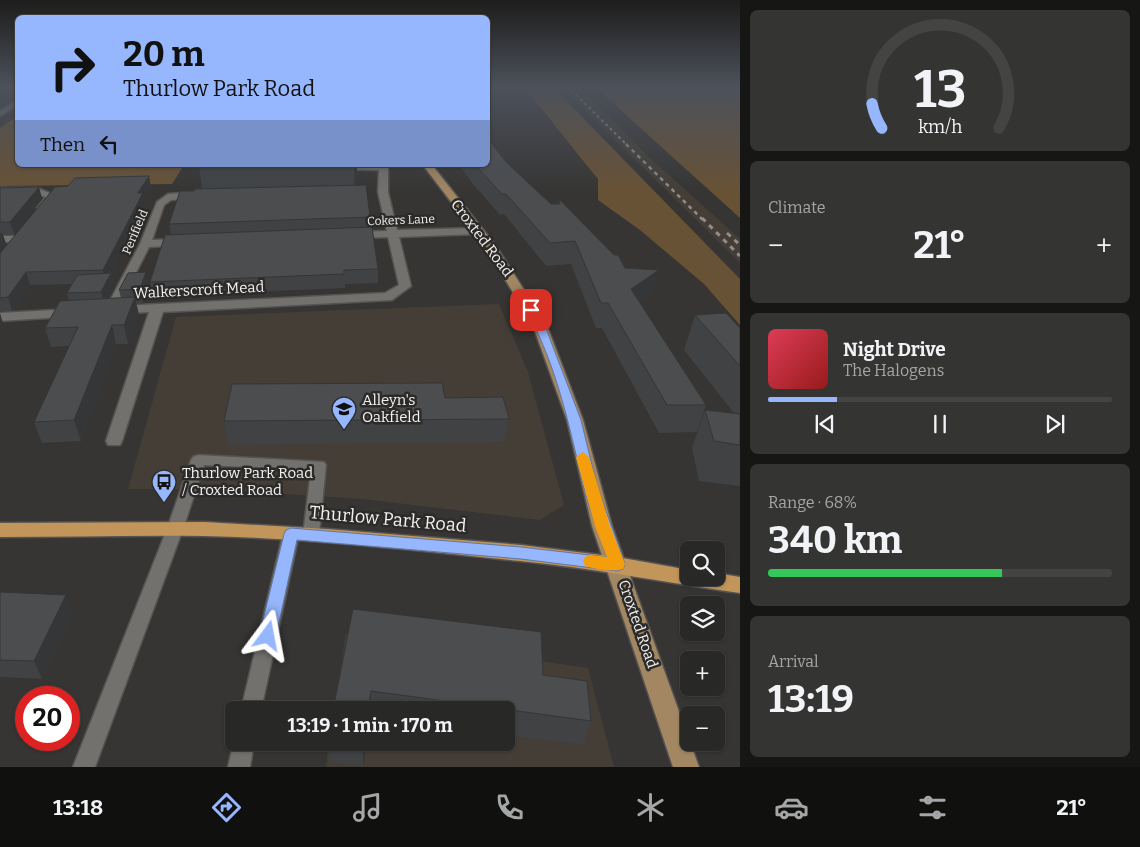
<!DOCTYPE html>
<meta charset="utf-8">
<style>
:root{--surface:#282826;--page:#343432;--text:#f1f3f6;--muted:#a5a6a7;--line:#444443;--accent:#96b6fd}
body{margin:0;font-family:Bitter,serif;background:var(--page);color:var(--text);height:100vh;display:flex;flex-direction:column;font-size:19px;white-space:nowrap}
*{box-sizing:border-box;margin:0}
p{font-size:16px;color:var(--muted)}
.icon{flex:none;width:28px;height:28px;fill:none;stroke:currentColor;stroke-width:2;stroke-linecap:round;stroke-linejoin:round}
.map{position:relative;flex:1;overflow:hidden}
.sheet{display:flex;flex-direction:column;gap:10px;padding:10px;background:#161615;width:400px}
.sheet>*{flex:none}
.banner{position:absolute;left:15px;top:15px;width:475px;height:152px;border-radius:8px;box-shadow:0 1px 4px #0004,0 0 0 1px var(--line);background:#96b6fd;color:#111;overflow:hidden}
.buttons{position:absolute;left:680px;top:541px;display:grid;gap:10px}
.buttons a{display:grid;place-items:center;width:45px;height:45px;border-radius:8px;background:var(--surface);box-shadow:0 1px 4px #0004,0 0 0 1px var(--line);font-size:25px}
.speed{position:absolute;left:15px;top:686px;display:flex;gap:10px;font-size:25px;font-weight:700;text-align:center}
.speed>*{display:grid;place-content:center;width:65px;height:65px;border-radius:50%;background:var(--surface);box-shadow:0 1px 4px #0004,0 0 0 1px var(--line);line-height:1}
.speed .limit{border:8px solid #d22;background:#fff;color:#111}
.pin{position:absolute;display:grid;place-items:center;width:42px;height:42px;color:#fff;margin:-21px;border-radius:10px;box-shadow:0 2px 8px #0006}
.me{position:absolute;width:55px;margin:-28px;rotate:13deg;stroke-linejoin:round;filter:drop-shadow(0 0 4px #0008)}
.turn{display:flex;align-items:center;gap:18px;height:105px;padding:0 25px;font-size:22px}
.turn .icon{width:65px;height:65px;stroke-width:2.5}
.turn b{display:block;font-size:35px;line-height:42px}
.then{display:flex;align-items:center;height:48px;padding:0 25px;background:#0003;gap:10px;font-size:19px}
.big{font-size:38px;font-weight:700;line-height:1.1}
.sheet .widget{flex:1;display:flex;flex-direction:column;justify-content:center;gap:8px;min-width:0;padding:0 18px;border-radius:8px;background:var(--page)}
.sheet .dial{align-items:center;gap:0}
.dial svg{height:130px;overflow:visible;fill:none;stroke:var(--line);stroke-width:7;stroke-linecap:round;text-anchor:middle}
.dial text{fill:var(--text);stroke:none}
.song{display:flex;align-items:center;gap:15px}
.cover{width:60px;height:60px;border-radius:8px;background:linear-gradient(135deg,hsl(350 70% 55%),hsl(0 70% 35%))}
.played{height:5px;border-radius:2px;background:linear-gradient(90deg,var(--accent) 20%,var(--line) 20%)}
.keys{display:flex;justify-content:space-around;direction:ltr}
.heat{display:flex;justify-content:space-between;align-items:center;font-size:28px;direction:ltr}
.charge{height:8px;border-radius:4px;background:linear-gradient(90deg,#34c759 68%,var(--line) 0)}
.trip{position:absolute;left:225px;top:701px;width:290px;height:50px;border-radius:8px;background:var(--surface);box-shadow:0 1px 4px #0004,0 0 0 1px var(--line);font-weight:700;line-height:50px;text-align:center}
.dock{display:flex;height:80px;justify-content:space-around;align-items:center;background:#10100f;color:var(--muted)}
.dock .icon{width:35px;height:35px}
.dock .current{color:var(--accent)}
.dock b{font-size:22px;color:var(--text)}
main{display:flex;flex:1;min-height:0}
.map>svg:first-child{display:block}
.built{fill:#443e37}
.green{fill:#685235}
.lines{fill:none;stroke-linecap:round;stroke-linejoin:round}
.lane-casing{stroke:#555352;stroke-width:3}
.street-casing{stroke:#555352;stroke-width:3}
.secondary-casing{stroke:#555352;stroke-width:3}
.primary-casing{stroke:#555352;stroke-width:3}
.highway-casing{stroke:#555352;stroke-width:3}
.lane{fill:#73716e;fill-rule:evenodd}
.street{fill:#73716e;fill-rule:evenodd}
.secondary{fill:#73716e;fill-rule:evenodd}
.primary{fill:#a28762;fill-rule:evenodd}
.highway{fill:#c2955a;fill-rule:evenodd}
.rail-far2{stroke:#8e8d8b;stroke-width:2;stroke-dasharray:3 3;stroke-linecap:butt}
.rail-far1{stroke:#8e8d8b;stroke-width:2.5;stroke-dasharray:4 4;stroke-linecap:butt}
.rail{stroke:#8e8d8b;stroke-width:3;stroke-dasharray:5 5;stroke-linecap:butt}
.wall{fill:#404244}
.shaded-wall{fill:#343637}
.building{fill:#4b4d4f;stroke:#343637}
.route{fill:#96b6fd;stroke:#6276a4}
.slow{fill:#f59e0b}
.labels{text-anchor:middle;stroke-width:5;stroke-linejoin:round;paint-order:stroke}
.far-street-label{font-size:12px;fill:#f2f1f0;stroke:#2c2b29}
.street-label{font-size:15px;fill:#f2f1f0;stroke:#2c2b29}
.poi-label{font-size:15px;fill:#f2f1f0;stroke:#2c2b29;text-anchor:start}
.near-street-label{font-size:18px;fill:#f2f1f0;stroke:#2c2b29}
</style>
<main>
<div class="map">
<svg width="740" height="767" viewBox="0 0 740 767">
<rect width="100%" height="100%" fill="#363533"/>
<path class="built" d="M 560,86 L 578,86 L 650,158 L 740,239 L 740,263 Z
M 499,304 L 528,372 L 564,505 L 540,520 L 362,499 L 209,489 L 128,489 L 176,317 Z
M 346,633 L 588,668 L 614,767 L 326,767 L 329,743 L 506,742 L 506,710 L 334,710 Z"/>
<path class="green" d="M 522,86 L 552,86 L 740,279 L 740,325 L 704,284 L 640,230 L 598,200 L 598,179 C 572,148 549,116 522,86 Z
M 594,86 L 740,86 L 740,218 Z
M 17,116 L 18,165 L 184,165 L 172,184 L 0,186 L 0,128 Z"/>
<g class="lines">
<defs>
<path id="lane" d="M 198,455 L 324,462 L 326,465 L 319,535 L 317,539 L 311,541 L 305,539 L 303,535 L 311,470 L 204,465 L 183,529 L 95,767 L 73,767 L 167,529 L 191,460 L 193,457 Z
M 291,528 L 297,530 L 299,534 L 261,710 L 241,710 L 283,534 L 285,530 Z
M 234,741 L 254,742 L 250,767 L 228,767 Z"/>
<path id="street" d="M 333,165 L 388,165 L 388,192 L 397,230 L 478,228 L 483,231 L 478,234 L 399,237 L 411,286 L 392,300 L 163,312 L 122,441 L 120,445 L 108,445 L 106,441 L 149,312 L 111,314 L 105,310 L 140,244 L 157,202 L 168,194 L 197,192 L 202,195 L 197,198 L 171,200 L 164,205 L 152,240 L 183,239 L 188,242 L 183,245 L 149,247 L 119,306 L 385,293 L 399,285 L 388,237 L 353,238 L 348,235 L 353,232 L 387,231 L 378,192 L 379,170 L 337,169 Z
M 0,188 L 37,188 L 57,196 L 46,210 L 42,211 L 37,208 L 46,197 L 36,194 L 0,194 Z
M 0,236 L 19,236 L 24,239 L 19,242 L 0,242 Z
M 73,309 L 78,310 L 79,313 L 78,316 L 0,321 L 0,313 Z"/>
<path id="secondary" d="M 18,100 L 18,105 L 0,116 L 0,111 Z"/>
<path id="primary" d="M 423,165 L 432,165 L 496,246 L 547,326 L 583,420 L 612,526 L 699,767 L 673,767 L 592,526 L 567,420 L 533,326 L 487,249 Z"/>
<path id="highway" d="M 205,522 L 327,529 L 521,545 L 617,557 L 689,570 L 689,578 L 716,578 L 716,573 L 740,577 L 740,593 C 666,583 594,568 520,561 C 415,550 309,538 204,536 C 136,535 68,537 0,537 L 0,523 Z"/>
</defs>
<use href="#lane" class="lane-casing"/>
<use href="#street" class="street-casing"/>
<use href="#secondary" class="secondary-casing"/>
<use href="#primary" class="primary-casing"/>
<use href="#highway" class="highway-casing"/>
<use href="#lane" class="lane"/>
<use href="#street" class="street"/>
<use href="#secondary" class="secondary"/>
<use href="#primary" class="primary"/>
<use href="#highway" class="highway"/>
<path class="rail-far2" d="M 567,86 L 627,145"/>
<path class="rail-far1" d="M 626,144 L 703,220"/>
<path class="rail" d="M 702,218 L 740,256
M 727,233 L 740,245"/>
</g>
<path class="wall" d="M 507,163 L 551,204 L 558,204 L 559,199 L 625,268 L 653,294 L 640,303 L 706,405 L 697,432 L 659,433 L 602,328 L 596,328 L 571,264 L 546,266 L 504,214 L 500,215 L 473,184 L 459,165 L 488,165 Z
M 199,165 L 357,165 L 357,172 L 355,185 L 370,217 L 370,227 L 378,269 L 378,283 L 345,284 L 345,288 L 152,296 L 150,282 L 171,235 L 169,224 L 194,191 L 202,189 Z
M 151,187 L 144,199 L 145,204 L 111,273 L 115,288 L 109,299 L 121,298 L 119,290 L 149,286 L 143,304 L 136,304 L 139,315 L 128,344 L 116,344 L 81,441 L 42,443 L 34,422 L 70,346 L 51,347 L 45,328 L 69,301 L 67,293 L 72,284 L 30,285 L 12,311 L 0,312 L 0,253 Z
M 0,188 L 42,198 L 14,234 L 3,235 L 6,244 L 0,252 Z
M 695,315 L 740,328 L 740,486 L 699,481 L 692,448 L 705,410 L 734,413 L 684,350 Z
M 445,398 L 509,419 L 505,442 L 228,445 L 224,421 Z
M 0,592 L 73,612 L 42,679 L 0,677 Z
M 353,609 L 543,675 L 591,721 L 583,745 L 506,735 L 506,710 L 333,710 Z
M 328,742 L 367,742 L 363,767 L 329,762 Z"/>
<path class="shaded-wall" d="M 354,165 L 357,165 L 357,172 L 354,188 Z
M 149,176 L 151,187 L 144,199 L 145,204 L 107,281 L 111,273 L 115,288 L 105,306 L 101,292 L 106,283 L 103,270 L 138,193 Z
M 39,187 L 42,198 L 14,234 L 10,222 Z
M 2,232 L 6,244 L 0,252 L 0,234 Z
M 659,270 L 653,294 L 625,313 L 631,289 Z
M 26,272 L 30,285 L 12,311 L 8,297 Z
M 146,272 L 149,286 L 143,304 L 140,289 Z
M 135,297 L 139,315 L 128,344 L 124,325 Z
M 0,313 L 3,323 L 0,327 Z
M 112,325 L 116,344 L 81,441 L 74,420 Z
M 66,595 L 73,612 L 42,679 L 34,661 Z
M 371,691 L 371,710 L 368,710 Z
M 363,742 L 367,742 L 363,767 Z"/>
<path class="building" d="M 488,139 L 507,163 L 551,204 L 560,204 L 559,199 L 614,255 L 618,255 L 625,268 L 659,270 L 631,289 L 706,405 L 667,405 L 608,303 L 601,303 L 575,241 L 550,243 L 506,194 L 502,194 L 475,165 L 488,165 Z
M 149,176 L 138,193 L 143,193 L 103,270 L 26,272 L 8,297 L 0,298 L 0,253 L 1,252 L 55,187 L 68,186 L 75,178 Z
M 366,185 L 370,217 L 169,224 L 180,191 L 194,191 L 195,189 Z
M 39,187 L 10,222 L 0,222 L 0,188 Z
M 372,227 L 378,269 L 344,270 L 344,274 L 150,282 L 165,235 Z
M 146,272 L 140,289 L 119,290 L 128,273 Z
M 111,273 L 101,292 L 67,293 L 77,275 Z
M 135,297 L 124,325 L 112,325 L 74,420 L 34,422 L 78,327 L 45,328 L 60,301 Z
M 726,313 L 740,328 L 740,366 L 695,315 Z
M 442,383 L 445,398 L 503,397 L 509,419 L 224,421 L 232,384 Z
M 705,410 L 740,414 L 740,445 L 714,441 Z
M 0,592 L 66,595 L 34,661 L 0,660 Z
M 353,609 L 541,632 L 543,675 L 587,681 L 591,721 L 371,691 L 368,710 L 333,710 Z"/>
<linearGradient id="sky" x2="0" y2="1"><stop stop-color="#1e1d1c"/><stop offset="0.45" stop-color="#4c515b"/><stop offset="1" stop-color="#4c515b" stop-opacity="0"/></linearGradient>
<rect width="740" height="193" fill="url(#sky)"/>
<path class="route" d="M 531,307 L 534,308 L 545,326 L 581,420 L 597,486 L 625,564 L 623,569 L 617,571 L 521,559 L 297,540 L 276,636 L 274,641 L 268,643 L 262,641 L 259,636 L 284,534 L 286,530 L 291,528 L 521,547 L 607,557 C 599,533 589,509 583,484 C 569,425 556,363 526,310 Z"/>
<path class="slow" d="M 583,452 L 589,457 L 610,526 L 625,564 L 623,569 C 612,572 595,569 585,566 L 583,561 L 585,557 L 590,555 L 607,557 L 595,526 L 576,457 Z"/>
<defs>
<symbol id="school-pin" viewBox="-11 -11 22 30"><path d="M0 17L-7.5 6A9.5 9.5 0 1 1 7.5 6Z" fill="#96b6fd" stroke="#2c2b29"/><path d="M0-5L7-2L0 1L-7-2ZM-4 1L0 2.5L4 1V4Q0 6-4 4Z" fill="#111"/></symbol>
<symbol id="bus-pin" viewBox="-11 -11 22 30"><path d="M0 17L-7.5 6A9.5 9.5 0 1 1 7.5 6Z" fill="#96b6fd" stroke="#2c2b29"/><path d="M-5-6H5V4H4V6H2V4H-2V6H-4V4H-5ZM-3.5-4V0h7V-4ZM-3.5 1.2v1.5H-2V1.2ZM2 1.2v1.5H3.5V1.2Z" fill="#111"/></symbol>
</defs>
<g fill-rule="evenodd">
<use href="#school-pin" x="330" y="395" width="28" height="38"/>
<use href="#bus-pin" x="150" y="468" width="28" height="38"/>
</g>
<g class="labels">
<g class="far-street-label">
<text transform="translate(401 220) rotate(-2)" y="4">Cokers Lane</text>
<text transform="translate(135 232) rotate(-67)" y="4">Perifield</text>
</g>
<g class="street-label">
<text transform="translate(482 238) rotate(53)" y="5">Croxted Road</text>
<text transform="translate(199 290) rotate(-3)" y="5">Walkerscroft Mead</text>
<text transform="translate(638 624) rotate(71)" y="5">Croxted Road</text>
</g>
<g class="poi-label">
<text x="362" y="405">Alleyn's<tspan x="362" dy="17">Oakfield</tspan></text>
<text x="182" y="478">Thurlow Park Road<tspan x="182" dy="17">/ Croxted Road</tspan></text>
</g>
<g class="near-street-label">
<text transform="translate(388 519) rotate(5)" y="6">Thurlow Park Road</text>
</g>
</g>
</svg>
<div class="buttons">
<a><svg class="icon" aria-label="search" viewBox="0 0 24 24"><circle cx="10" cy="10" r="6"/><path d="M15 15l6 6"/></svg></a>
<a><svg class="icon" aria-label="layers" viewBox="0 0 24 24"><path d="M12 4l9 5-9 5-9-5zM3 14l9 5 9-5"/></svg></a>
<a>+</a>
<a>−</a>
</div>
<div class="speed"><div class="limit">20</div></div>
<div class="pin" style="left:531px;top:310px;background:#d93025"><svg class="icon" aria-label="arrive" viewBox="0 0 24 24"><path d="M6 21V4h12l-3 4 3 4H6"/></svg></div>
<svg class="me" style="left:268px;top:636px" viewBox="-20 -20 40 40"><path d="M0-17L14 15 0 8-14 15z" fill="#96b6fd" stroke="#fff" stroke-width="4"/></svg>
<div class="trip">13:19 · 1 min · 170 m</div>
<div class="banner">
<div class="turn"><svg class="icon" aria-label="right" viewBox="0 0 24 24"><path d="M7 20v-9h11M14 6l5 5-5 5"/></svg><div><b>20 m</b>Thurlow Park Road</div></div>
<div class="then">Then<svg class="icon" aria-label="left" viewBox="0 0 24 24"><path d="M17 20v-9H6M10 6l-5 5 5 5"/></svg></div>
</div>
</div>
<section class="sheet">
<div class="widget dial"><svg viewBox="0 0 100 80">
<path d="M14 69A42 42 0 1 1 86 69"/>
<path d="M14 69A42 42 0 0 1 8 54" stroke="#96b6fd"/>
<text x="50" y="56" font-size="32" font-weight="700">13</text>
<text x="50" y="72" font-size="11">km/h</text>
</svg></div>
<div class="widget"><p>Climate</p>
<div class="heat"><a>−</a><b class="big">21°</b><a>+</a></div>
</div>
<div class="widget">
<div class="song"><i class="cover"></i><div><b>Night Drive</b><p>The Halogens</p></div></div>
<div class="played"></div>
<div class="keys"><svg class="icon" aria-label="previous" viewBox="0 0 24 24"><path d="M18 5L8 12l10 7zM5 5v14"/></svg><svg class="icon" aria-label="pause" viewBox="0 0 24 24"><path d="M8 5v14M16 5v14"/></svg><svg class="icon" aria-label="next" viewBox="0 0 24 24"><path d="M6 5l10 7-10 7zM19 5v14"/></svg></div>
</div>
<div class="widget"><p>Range · 68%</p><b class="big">340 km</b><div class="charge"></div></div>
<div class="widget"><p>Arrival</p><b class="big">13:19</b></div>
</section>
</main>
<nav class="dock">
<b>13:18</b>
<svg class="icon current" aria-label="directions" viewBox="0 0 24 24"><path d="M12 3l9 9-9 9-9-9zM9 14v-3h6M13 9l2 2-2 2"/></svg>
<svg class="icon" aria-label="music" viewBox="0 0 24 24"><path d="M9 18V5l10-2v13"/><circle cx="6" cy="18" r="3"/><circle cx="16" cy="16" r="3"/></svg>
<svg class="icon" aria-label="phone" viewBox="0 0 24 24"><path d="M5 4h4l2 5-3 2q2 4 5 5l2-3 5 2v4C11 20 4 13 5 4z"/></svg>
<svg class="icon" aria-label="climate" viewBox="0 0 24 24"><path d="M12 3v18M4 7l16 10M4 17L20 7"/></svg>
<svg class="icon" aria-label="car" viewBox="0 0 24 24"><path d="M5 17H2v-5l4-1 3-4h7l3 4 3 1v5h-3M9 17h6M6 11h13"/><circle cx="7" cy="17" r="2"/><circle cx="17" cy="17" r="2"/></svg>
<svg class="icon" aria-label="filters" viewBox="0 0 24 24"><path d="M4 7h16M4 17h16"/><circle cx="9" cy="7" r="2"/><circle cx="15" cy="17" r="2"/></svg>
<b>21°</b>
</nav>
